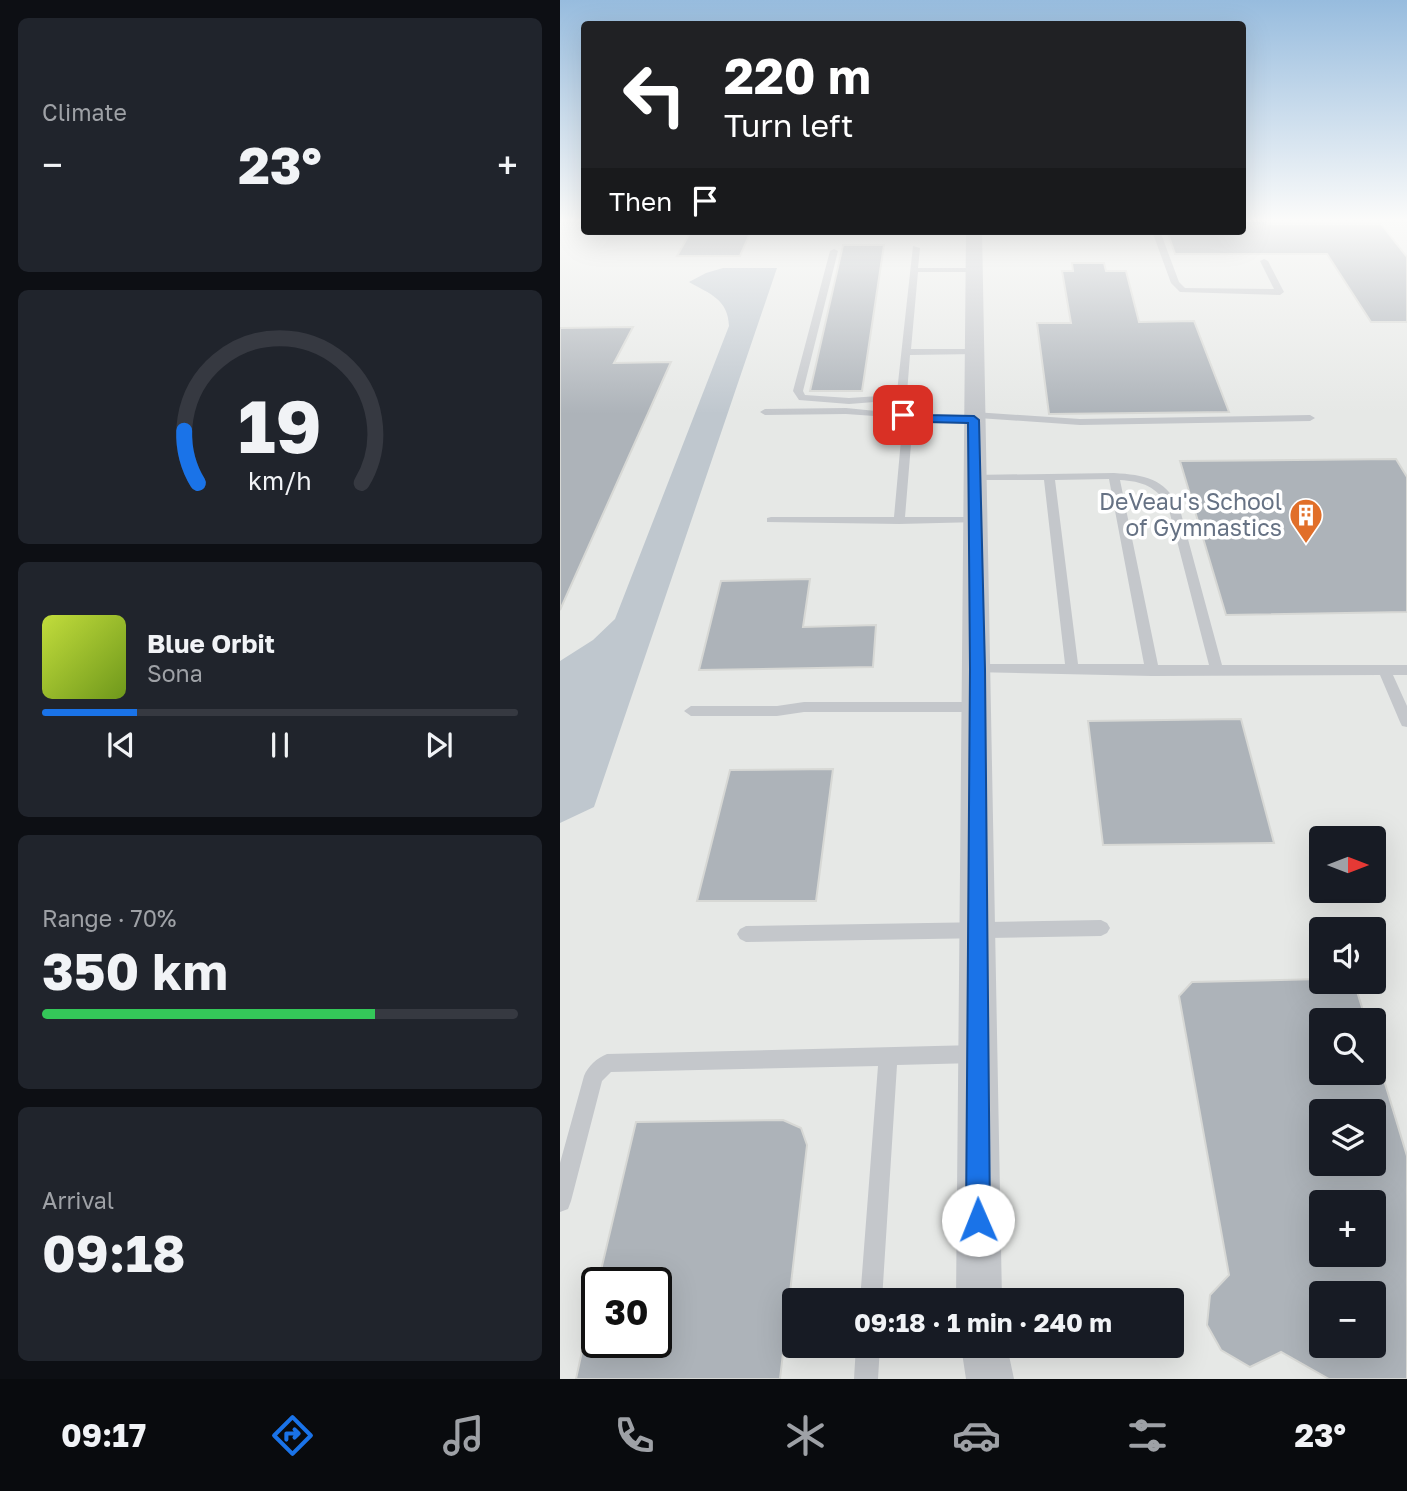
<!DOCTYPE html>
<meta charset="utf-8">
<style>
:root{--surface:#171b24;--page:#20242c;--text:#f1f3f6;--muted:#9ea1a6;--line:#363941;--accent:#1a73e8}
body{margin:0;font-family:"Golos Text",sans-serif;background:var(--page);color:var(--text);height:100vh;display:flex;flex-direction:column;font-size:26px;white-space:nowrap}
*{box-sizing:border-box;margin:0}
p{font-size:23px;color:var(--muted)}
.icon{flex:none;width:38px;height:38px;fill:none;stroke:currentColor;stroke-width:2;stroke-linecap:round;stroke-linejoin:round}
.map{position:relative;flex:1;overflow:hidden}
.details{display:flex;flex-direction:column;gap:18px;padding:18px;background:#0d0f14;width:560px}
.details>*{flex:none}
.hud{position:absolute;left:21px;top:21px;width:665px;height:214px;border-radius:7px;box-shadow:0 7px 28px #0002;background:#202124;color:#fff;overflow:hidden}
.needle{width:46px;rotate:90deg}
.fabs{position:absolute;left:749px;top:826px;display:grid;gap:14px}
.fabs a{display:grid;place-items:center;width:77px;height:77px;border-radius:7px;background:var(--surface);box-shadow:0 7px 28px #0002;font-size:35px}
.speed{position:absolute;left:21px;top:1267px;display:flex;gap:14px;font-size:35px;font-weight:700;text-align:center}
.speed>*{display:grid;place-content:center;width:91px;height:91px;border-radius:50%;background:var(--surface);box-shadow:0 7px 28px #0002;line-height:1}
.speed .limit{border:4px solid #111;border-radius:10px;background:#fff;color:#111}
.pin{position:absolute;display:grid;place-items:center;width:60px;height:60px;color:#fff;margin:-30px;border-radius:14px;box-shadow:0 4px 10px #0006}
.me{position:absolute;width:77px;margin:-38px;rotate:359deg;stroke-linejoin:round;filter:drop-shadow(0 0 5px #0008)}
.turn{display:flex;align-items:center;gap:24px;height:147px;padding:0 28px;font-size:32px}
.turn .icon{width:91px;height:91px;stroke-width:2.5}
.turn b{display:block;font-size:49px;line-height:60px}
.then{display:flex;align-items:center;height:66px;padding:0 28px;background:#0003;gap:14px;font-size:26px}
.big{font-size:52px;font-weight:700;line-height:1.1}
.details .widget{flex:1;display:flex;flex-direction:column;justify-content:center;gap:10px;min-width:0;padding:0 24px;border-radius:10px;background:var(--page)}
.details .dial{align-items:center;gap:0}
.dial svg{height:182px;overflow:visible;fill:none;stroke:var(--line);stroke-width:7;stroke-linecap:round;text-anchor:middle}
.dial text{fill:var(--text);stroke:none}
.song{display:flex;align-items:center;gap:21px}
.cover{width:84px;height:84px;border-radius:10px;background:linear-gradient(135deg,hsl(70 70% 55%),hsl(80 70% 35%))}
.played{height:7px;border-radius:4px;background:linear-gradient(90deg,var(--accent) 20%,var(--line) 20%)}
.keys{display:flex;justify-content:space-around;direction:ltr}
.heat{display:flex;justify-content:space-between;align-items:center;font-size:38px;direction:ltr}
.charge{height:10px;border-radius:5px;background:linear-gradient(90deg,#34c759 70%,var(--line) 0)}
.trip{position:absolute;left:222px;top:1288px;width:402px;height:70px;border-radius:7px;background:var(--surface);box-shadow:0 7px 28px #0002;font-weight:700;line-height:70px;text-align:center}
.dock{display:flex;height:112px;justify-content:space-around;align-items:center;background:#090b0e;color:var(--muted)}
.dock .icon{width:49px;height:49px}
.dock .on{color:var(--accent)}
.dock b{font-size:32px;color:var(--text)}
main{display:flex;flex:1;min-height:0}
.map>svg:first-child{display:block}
.built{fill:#e6e8e6;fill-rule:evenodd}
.water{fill:#bfc7ce}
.building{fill:#adb3b9;stroke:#d7d8d5;stroke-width:2;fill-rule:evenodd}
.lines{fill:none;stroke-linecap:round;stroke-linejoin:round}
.lane{fill:#c4c7cb;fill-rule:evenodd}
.street{fill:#c4c7cb;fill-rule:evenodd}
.route{fill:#1a73e8;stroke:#114b97;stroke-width:2}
.labels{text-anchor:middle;stroke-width:7;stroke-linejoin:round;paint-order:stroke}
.poi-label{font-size:23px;fill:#667284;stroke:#fff;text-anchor:end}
</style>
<main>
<section class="details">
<div class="widget"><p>Climate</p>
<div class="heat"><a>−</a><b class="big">23°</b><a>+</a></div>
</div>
<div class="widget dial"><svg viewBox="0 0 100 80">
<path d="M14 69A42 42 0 1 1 86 69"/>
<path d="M14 69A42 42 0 0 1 8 46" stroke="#1a73e8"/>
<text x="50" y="56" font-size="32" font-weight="700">19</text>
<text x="50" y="72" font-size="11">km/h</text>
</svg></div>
<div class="widget">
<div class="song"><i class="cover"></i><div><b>Blue Orbit</b><p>Sona</p></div></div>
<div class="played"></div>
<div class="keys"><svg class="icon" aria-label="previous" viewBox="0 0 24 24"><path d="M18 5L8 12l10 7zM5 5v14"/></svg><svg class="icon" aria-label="pause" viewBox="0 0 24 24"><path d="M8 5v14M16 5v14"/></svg><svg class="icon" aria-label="next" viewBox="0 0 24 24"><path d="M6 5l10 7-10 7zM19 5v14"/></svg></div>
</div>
<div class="widget"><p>Range · 70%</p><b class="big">350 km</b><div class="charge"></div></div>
<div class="widget"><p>Arrival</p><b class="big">09:18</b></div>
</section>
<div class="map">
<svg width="847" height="1379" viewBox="0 0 847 1379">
<rect width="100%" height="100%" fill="#f6f6f3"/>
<path class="built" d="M 0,221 L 24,221 L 24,231 L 682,231 L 683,221 L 847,221 L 847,1379 L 0,1379 ZM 761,838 L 814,838 L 814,891 L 761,891 ZM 761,929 L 814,929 L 814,982 L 761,982 ZM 761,1020 L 814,1020 L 814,1073 L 761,1073 ZM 761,1111 L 814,1111 L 814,1164 L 761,1164 ZM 761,1202 L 814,1202 L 814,1255 L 761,1255 ZM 37,1283 L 96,1283 L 96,1342 L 37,1342 ZM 761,1293 L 814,1293 L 814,1346 L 761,1346 ZM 234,1300 L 612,1300 L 612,1346 L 234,1346 Z"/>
<path class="water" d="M 163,268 L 217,268 L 34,807 L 0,823 L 0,661 L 33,640 L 55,619 L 169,326 C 168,299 150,294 129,282 L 146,273 Z"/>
<path class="building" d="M 682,221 L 706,221 L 708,224 L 821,224 L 847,257 L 847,322 L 811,322 L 767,254 L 615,254 L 607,231 L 682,231 Z
M 131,231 L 191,231 L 180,256 L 117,256 Z
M 283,245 L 324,245 L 302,391 L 250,391 Z
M 512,263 L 544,263 L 546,271 L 566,271 L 579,322 L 634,321 L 669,412 L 489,414 L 477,323 L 511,323 L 502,271 L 513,271 Z
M 73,327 L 54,363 L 111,362 L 0,610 L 0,328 Z
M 836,459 L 847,477 L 847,612 L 666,615 L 620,461 Z
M 250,579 L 243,627 L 316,625 L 313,667 L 139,670 L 161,581 Z
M 681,719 L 714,843 L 543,845 L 528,721 Z
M 273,769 L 256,901 L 137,901 L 170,770 Z
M 761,979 L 761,982 L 794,982 L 806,1020 L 761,1020 L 761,1073 L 814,1073 L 814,1068 L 820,1067 L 847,1156 L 847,1379 L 769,1379 L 721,1352 L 690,1367 L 661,1350 L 647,1325 L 650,1295 L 669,1275 L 619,996 L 632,982 ZM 761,1111 L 814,1111 L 814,1164 L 761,1164 ZM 761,1202 L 814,1202 L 814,1255 L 761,1255 ZM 761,1293 L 814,1293 L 814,1346 L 761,1346 Z
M 223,1120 L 241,1128 L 247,1145 L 220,1379 L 16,1379 L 24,1342 L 96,1342 L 96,1283 L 38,1283 L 76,1122 Z"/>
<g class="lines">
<path class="lane" d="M 592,231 L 600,231 L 619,282 L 625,288 L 714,289 L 700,261 L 704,259 L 708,261 L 724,292 L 720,295 L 620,292 L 611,283 Z
M 353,246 L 360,248 L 358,268 L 414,268 L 418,270 L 414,272 L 358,272 L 351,349 L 414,349 L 417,350 L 417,354 L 350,355 L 347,393 L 340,400 L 289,404 L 239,400 L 233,391 L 270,251 L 274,249 L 278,251 L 243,391 L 245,395 L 289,398 L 334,395 L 337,392 Z
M 286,408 L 366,416 L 410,417 L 410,413 L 414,412 L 520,419 L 750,415 L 755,418 L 750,421 L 520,425 L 418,418 L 418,422 L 414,423 L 353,420 L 345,517 L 415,517 L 421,520 L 419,522 L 339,524 L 207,522 L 207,518 L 211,517 L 334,517 L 343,418 L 286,414 L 205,415 L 200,412 L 205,409 Z
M 554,473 C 585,475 603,478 619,506 L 662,665 L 847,665 L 847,675 L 833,675 L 847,706 L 847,727 L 842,726 L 840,722 L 820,675 L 592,676 L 412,672 L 410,669 L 412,666 L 417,664 L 505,664 L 484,480 L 416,480 L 411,477 L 412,475 ZM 549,479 L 584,664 L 518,664 L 495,480 ZM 560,480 C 582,481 597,487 608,506 L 649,665 L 598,665 Z
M 244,702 L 417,702 L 424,707 L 417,712 L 244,712 L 217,716 L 131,716 L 124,711 L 131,706 L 217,706 Z
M 541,920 L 547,923 L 550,928 L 547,933 L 541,936 L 186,942 L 180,939 L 177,934 L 180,929 L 186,926 Z
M 416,1045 L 423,1047 L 426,1054 L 423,1061 L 416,1063 L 337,1065 L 322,1300 L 300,1300 L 318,1066 L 51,1072 L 42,1081 L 11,1201 L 8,1209 L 0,1212 L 0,1163 L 24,1076 C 28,1066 37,1058 47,1054 Z
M 296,1346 L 320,1346 L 318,1379 L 294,1379 Z"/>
<path class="street" d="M 406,231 L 422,231 L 442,1300 L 396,1300 Z
M 401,1346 L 447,1346 L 454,1379 L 406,1379 Z"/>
</g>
<linearGradient id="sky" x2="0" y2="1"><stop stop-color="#97bcde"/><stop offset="0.53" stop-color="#fbfbfa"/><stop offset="1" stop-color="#fbfbfa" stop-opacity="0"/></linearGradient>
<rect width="847" height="414" fill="url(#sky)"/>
<path class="route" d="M 343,411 L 366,415 L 414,416 L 419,420 L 425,669 L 430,1220 L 427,1229 L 418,1232 L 410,1229 L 406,1220 L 410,669 L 408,423 L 366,422 L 339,417 L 339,412 Z"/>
<defs>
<symbol id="building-pin" viewBox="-11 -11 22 30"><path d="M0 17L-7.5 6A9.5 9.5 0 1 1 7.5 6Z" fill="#e16f29" stroke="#fff"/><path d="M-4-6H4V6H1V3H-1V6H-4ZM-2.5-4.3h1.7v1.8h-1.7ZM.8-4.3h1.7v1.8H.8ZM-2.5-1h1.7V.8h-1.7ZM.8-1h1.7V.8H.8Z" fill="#fff"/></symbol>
</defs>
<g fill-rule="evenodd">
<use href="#building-pin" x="727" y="496" width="38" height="52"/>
</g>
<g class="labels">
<g class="poi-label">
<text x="722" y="510">DeVeau's School<tspan x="722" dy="26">of Gymnastics</tspan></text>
</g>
</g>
</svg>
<div class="fabs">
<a><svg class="needle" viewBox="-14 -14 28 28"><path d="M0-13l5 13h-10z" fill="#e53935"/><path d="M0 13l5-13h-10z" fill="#9ea1a6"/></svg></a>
<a><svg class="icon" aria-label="sound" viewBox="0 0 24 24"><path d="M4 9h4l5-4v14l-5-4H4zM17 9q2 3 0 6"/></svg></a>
<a><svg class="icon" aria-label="search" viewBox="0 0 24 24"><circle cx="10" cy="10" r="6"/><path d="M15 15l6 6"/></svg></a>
<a><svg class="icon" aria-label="layers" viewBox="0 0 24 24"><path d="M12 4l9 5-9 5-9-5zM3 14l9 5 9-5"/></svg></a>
<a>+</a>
<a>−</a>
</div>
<div class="speed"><div class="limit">30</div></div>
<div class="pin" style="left:343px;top:415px;background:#d93025"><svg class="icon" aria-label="arrive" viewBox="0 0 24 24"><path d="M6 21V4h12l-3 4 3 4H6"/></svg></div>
<svg class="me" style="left:418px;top:1220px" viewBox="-20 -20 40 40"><circle r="19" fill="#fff"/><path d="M0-13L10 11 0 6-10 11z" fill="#1a73e8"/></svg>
<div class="trip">09:18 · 1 min · 240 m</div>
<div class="hud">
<div class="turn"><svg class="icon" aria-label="left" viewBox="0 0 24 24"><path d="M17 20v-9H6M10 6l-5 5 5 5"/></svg><div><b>220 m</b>Turn left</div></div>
<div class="then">Then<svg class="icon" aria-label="arrive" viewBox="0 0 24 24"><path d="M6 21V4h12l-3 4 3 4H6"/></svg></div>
</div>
</div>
</main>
<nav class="dock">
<b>09:17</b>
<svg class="icon on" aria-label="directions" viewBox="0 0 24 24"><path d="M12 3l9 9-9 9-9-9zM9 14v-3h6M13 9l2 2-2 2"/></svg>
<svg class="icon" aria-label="music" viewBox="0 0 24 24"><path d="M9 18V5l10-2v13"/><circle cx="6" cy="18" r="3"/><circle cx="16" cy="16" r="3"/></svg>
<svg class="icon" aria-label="phone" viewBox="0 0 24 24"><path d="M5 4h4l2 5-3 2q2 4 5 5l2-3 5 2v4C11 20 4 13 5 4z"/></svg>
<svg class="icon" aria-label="climate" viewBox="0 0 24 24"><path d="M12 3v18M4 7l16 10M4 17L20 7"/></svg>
<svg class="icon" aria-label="car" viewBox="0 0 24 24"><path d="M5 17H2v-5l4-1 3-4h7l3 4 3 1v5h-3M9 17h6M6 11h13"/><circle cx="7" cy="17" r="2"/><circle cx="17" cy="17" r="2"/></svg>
<svg class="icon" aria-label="filters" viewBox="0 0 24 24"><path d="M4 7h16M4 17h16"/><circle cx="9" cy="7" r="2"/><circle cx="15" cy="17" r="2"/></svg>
<b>23°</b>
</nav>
